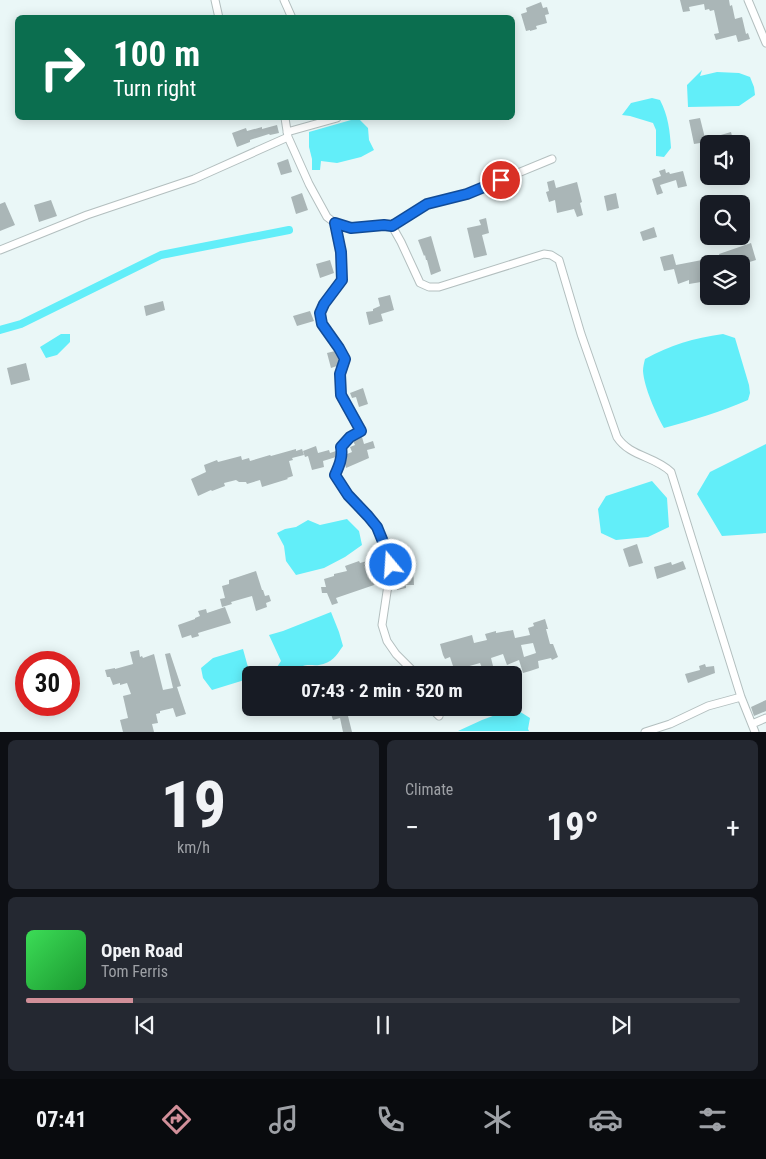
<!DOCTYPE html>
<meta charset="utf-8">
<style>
:root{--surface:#171b24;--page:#242831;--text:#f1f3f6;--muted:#9ea1a6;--line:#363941;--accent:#d18f99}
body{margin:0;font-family:"Roboto Condensed",sans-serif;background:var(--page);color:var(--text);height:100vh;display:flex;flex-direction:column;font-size:19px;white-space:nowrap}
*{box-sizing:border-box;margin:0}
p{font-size:16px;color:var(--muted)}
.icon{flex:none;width:28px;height:28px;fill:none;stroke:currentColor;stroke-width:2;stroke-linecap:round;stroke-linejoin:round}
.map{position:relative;height:732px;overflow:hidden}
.side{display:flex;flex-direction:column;gap:8px;padding:8px;background:#0d0f14;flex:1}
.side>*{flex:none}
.hud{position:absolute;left:15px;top:15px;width:500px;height:105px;border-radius:8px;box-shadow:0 2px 12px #0003;background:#0b6e4f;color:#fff;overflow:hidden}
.fabs{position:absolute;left:700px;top:135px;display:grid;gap:10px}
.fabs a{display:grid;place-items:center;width:50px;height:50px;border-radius:8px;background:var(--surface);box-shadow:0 2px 12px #0003;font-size:25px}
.speed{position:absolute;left:15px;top:651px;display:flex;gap:10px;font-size:25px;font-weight:700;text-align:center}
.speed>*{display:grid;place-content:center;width:65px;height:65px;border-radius:50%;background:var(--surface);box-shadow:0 2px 12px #0003;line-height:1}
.speed .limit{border:8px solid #d22;background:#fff;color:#111}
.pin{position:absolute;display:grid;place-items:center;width:42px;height:42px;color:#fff;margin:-21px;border:2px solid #fff;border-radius:50%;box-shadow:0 1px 5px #0007}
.me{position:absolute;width:55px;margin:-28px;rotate:342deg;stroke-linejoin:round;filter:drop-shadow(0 0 4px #0008)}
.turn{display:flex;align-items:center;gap:18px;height:105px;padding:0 15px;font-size:22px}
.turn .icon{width:65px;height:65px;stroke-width:2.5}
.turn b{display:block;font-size:35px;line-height:42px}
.big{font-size:38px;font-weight:700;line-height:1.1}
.side .widget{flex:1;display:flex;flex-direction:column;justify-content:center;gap:8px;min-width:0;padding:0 18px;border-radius:8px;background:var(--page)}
.side .dial{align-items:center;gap:0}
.dial b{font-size:65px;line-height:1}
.song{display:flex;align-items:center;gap:15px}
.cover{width:60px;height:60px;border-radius:8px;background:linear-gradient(135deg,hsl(130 70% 55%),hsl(130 70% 35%))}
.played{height:5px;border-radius:2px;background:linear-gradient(90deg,var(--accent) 15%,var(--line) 15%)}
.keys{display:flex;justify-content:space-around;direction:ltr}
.heat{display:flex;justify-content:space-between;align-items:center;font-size:28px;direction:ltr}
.side .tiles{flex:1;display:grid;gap:8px;grid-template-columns:1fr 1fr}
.widget:last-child{grid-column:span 2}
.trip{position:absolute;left:242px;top:666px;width:280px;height:50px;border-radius:8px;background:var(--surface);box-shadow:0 2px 12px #0003;font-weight:700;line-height:50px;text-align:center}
.tabs{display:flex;height:80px;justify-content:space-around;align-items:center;background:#090b0e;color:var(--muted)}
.tabs .icon{width:35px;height:35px}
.tabs .on{color:var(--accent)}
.tabs b{font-size:22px;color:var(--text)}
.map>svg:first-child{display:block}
.water{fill:#62eef9}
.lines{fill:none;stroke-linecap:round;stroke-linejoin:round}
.canal{stroke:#62eef9;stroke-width:8}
.building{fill:#aab6b7;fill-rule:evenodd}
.street-casing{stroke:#b3bfbf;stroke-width:9}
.street{stroke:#fff;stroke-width:7}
.route-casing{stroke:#114b97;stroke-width:12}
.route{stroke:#1a73e8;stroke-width:9}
</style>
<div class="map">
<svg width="766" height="732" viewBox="0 0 766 732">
<rect width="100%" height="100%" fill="#eaf7f7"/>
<path class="water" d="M 702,70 L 700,76 L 717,72 L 739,73 L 750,77 L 754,87 L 755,95 L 739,106 L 688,107 L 687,85 Z
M 652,98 L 660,100 C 668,115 670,131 671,148 L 664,157 L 656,156 L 656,130 L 653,123 L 630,116 L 622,115 L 631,103 Z
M 358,118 L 368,128 L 369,140 L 374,150 L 361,157 L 337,163 L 321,161 L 320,170 L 312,170 L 312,159 L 309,147 L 309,132 Z
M 61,334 L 70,334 L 70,342 L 57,355 L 46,358 L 40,347 Z
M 723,334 L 735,338 L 749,385 L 750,393 L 748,400 C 721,412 693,420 664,428 C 656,414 644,387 643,371 C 643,367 644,363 645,359 C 671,345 693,338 723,334 Z
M 766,444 L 766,533 L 722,536 L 697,494 L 710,472 Z
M 652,481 L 667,498 L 669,527 L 648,537 L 616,540 L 601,533 L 598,509 L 606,496 Z
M 347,519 L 359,531 L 362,545 L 345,557 L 324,568 L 296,575 L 286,561 L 284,546 L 277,533 L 285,529 L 296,527 L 308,520 L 320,525 Z
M 331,612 L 339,632 L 343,646 C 336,656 332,663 319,665 C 314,666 308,664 303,666 C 288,672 295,680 275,670 L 281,661 L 269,635 L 283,631 Z
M 243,649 L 251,678 L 212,690 L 203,678 L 201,668 L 213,658 Z
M 514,708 L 530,718 L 528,729 L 529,731 L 458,731 L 482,720 Z"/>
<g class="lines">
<path class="canal" d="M 0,330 L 21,324 L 161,255 L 289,230"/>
</g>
<path class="building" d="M 680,0 L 729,0 L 730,6 L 732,5 L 735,19 L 742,17 L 746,34 L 748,33 L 750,39 L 738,42 L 736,35 L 716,40 L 714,34 L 719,33 L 714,10 L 710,11 L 709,9 L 705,10 L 704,4 L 689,7 L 690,11 L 683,12 Z
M 541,2 L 543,8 L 547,7 L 549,14 L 545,15 L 547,23 L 536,26 L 537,29 L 530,31 L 530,30 L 526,31 L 521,14 L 527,12 L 526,8 Z
M 700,118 L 706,142 L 694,144 L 689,120 Z
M 277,125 L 279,133 L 270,135 L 269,134 L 250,140 L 250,142 L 237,147 L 232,133 L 246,128 L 247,131 L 262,127 L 262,129 Z
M 731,132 L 734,144 L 716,144 L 714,137 Z
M 288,159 L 292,172 L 281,175 L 277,163 Z
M 665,169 L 666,173 L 669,172 L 670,174 L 683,171 L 687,186 L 678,188 L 676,180 L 660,185 L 663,193 L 657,195 L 652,179 L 661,176 L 659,171 Z
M 554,180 L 556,188 L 577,182 L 582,202 L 580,203 L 583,215 L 577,217 L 574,209 L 557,213 L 555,200 L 549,202 L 546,192 L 549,191 L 547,182 Z
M 302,193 L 308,210 L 296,214 L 291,197 Z
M 616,193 L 619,208 L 607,211 L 604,196 Z
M 51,200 L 57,216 L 39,222 L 34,205 Z
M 5,202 L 15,225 L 0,231 L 0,204 Z
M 486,218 L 489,233 L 482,235 L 487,255 L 474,258 L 467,228 L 481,225 L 479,220 Z
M 654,227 L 657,237 L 643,241 L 640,232 Z
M 431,236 L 441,271 L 431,275 L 427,260 L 426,260 L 425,255 L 424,256 L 418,240 Z
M 751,243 L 756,260 L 743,264 L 722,264 L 719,254 Z
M 673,254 L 676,265 L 702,260 L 707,281 L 689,284 L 689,280 L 678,284 L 674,269 L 664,271 L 660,257 Z
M 330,260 L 334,273 L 320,278 L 316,264 Z
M 390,295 L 394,310 L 381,314 L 383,321 L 369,325 L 366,312 L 373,311 L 373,309 L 380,306 L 378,298 Z
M 163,301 L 165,310 L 146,316 L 144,306 Z
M 310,311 L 314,321 L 297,326 L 293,316 Z
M 335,351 L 339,360 L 337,366 L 331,368 L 327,353 Z
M 26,363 L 30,380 L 11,385 L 7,368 Z
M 363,388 L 368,404 L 359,407 L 356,397 L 352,398 L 350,393 Z
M 362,437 L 364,444 L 373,441 L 375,448 L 367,450 L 369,458 L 346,468 L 345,464 L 347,454 L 352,452 L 350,447 L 355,445 L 353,441 Z
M 316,446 L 318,453 L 329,450 L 330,453 L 336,451 L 336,457 L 323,461 L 324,467 L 312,470 L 308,456 L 305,457 L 303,451 Z
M 296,449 L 296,451 L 302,449 L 304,455 L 292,458 L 293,460 L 289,461 L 293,476 L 287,478 L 288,479 L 262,487 L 260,480 L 247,484 L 246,482 L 239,482 L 236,480 L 224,483 L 225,486 L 212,491 L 211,490 L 198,496 L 191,479 L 206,472 L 204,465 L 217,460 L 218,462 L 241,456 L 242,460 L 249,458 L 250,461 L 270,455 L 271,456 Z
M 637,544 L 643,563 L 629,567 L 623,549 Z
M 384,556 L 386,565 L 384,573 L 378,576 L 379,581 L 376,582 L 377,584 L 336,598 L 338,603 L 332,605 L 327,593 L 322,593 L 321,587 L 326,587 L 324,579 L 334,576 L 334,574 L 347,571 L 345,566 L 359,561 L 360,563 Z
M 683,561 L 686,569 L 657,579 L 654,567 L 671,562 L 672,565 Z
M 413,564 L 414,585 L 406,585 L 406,588 L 397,590 L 395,572 L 396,565 Z
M 256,571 L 262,590 L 263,590 L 265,596 L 269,595 L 271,601 L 266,603 L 267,607 L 256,611 L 252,596 L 231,602 L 232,604 L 222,607 L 220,599 L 225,598 L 222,586 L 229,584 L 229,580 Z
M 225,607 L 231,623 L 198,633 L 199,636 L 192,638 L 191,635 L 182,638 L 178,625 L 195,619 L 195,618 L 200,616 L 198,611 L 206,609 L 207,613 Z
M 545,619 L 548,629 L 546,629 L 550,644 L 553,644 L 558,657 L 552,660 L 551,658 L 538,661 L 539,668 L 530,671 L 523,673 L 519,660 L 507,665 L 503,654 L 491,658 L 493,666 L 491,666 L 494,675 L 485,675 L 480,663 L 466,667 L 468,675 L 456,675 L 450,657 L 445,659 L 443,655 L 440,644 L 472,635 L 474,643 L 487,640 L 485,634 L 496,631 L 496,633 L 513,630 L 515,638 L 530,635 L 528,628 L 534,626 L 533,623 ZM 533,643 L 536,653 L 524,657 L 521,645 Z
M 139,650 L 140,657 L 142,656 L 143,658 L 154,654 L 163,690 L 173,688 L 165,654 L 170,653 L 181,686 L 177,687 L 186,714 L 176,717 L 173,708 L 160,711 L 160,713 L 156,714 L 158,723 L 152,724 L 154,732 L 123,732 L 120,720 L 128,718 L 123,696 L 131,694 L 127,683 L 120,685 L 120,683 L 113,685 L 110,677 L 107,677 L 105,670 L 115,668 L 115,669 L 133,664 L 130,652 Z
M 705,664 L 706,667 L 714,666 L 715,673 L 688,683 L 685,674 L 700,670 L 699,666 Z
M 766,700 L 766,711 L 754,716 L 751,707 Z
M 329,708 L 348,708 L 350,715 L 348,716 L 352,732 L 343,732 L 340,718 L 333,720 Z"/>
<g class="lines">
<defs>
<path id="street" d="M 215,0 L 219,18
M 284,0 L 292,18
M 748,0 L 766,43
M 285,118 L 288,137 L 309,184 L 327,217 L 335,223 L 351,228 L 384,225 L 392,226 L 401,242 L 420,283 L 429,287 L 439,287 L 544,254 L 551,255 L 559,260 L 581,334 L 617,437 C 630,457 655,456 671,472 L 741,697 L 755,732
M 287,132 L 337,118
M 335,223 L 341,252 L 342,280 L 324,304 L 320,313 L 322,324 L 339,348 L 345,359 L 340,374 L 341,395 L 361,431 L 350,437 L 341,447 C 343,457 339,466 335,475 C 340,482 344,489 349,495 C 355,502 362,508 368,515 C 379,528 389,548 391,565 L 382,625 L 387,641 L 396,654 L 417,675
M 392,226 L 427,204 L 467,194 L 552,159
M 0,250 L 87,215 L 194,179 L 288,137
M 431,708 L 439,716
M 752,724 L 766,718
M 645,732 L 670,724 L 708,706 L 741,697"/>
</defs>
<use href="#street" class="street-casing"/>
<use href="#street" class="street"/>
</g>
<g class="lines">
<defs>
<path id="route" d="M 391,565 L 390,559 L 377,527 L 368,516 L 348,495 L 335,475 C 339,466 343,457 341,447 L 350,437 L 361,431 L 341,395 L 340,374 L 345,359 L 339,348 L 322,324 L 320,313 L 324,304 L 342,280 L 341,252 L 335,223 L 351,228 L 384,225 L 392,226 L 427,204 L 467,194 L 501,180"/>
</defs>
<use href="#route" class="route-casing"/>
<use href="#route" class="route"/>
</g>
</svg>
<div class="fabs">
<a><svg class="icon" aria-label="sound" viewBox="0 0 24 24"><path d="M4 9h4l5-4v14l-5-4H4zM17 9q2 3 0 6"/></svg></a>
<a><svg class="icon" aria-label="search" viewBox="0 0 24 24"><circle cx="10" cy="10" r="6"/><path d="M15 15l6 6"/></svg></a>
<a><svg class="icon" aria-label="layers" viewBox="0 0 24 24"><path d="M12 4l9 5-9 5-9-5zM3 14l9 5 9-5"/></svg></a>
</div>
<div class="speed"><div class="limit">30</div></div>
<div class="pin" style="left:501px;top:180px;background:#d93025"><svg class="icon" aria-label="arrive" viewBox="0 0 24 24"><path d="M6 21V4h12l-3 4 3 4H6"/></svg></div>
<svg class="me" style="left:391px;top:565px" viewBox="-20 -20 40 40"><circle r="17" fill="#1a73e8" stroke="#fff" stroke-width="3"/><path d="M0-11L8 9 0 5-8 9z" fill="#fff"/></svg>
<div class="trip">07:43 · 2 min · 520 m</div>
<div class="hud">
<div class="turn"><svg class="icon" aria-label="right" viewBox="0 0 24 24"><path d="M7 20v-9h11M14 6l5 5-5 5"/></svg><div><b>100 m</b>Turn right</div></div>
</div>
</div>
<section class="side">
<div class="tiles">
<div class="widget dial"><b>19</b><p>km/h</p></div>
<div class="widget"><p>Climate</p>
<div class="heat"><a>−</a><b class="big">19°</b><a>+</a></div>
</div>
<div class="widget">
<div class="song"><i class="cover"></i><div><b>Open Road</b><p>Tom Ferris</p></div></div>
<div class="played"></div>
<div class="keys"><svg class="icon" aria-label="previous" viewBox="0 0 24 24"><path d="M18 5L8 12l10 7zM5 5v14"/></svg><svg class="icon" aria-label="pause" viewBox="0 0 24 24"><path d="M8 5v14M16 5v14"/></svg><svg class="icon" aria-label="next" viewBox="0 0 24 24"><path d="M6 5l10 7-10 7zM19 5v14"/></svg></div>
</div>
</div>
</section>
<nav class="tabs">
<b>07:41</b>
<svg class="icon on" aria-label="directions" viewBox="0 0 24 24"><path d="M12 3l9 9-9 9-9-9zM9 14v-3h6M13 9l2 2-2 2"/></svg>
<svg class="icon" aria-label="music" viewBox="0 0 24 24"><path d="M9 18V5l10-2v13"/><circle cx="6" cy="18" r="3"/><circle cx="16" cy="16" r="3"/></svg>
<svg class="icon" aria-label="phone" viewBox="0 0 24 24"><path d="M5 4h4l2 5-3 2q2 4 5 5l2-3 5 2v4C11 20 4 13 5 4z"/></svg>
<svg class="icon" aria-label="climate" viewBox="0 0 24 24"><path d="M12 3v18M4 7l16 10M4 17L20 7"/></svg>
<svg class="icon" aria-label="car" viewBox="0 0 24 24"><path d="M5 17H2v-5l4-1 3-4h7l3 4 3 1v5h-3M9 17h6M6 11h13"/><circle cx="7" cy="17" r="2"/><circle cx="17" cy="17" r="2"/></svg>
<svg class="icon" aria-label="filters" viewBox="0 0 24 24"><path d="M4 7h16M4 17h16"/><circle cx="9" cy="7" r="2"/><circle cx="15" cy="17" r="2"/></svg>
</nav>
